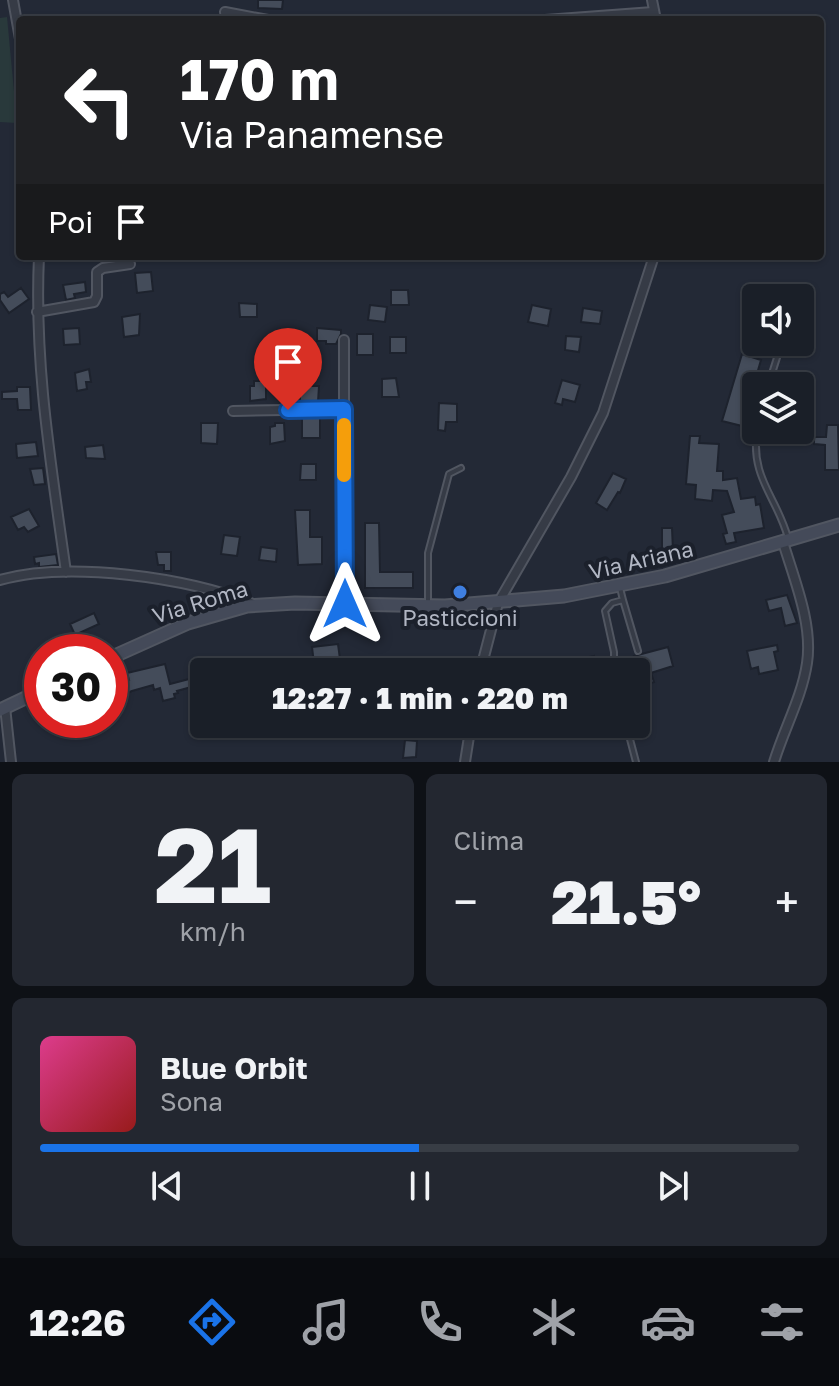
<!DOCTYPE html>
<html lang="it">
<meta charset="utf-8">
<style>
:root{--surface:#1a1f28;--page:#232730;--text:#f1f3f6;--muted:#9fa2a8;--line:#383d45;--accent:#1a73e8}
body{margin:0;font-family:"Golos Text",sans-serif;background:var(--page);color:var(--text);height:100vh;display:flex;flex-direction:column;font-size:30px;white-space:nowrap}
*{box-sizing:border-box;margin:0}
p{font-size:26px;color:var(--muted)}
.icon{flex:none;width:44px;height:44px;fill:none;stroke:currentColor;stroke-width:2;stroke-linecap:round;stroke-linejoin:round}
.map{position:relative;height:762px;overflow:hidden}
.details{display:flex;flex-direction:column;gap:12px;padding:12px;background:#0e1116;flex:1}
.details>*{flex:none}
.banner{position:absolute;left:16px;top:16px;width:808px;height:244px;border-radius:8px;box-shadow:0 2px 6px #0004,0 0 0 2px var(--line);background:#202124;color:#fff;overflow:hidden}
.tools{position:absolute;left:742px;top:284px;display:grid;gap:16px}
.tools a{display:grid;place-items:center;width:72px;height:72px;border-radius:8px;background:var(--surface);box-shadow:0 2px 6px #0004,0 0 0 2px var(--line);font-size:40px}
.speed{position:absolute;left:24px;top:634px;display:flex;gap:16px;font-size:40px;font-weight:700;text-align:center}
.speed>*{display:grid;place-content:center;width:104px;height:104px;border-radius:50%;background:var(--surface);box-shadow:0 2px 6px #0004,0 0 0 2px var(--line);line-height:1}
.speed .limit{border:12px solid #d22;background:#fff;color:#111}
.pin{position:absolute;display:grid;place-items:center;width:68px;height:68px;color:#fff;margin:-82px -34px;border-radius:50% 50% 50% 0;rotate:-45deg;box-shadow:0 0 8px #0007}
.pin .icon{rotate:45deg}
.me{position:absolute;width:88px;margin:-44px;rotate:0deg;stroke-linejoin:round;filter:drop-shadow(0 0 6px #0008)}
.turn{display:flex;align-items:center;gap:28px;height:168px;padding:0 32px;font-size:36px}
.turn .icon{width:104px;height:104px;stroke-width:2.5}
.turn b{display:block;font-size:56px;line-height:68px}
.then{display:flex;align-items:center;height:76px;padding:0 32px;background:#0003;gap:16px;font-size:30px}
.big{font-size:60px;font-weight:800;line-height:1.1}
.details .widget{flex:1;display:flex;flex-direction:column;justify-content:center;gap:12px;min-width:0;padding:0 28px;border-radius:12px;background:var(--page)}
.details .dial{align-items:center;gap:0}
.dial b{font-size:104px;line-height:1}
.song{display:flex;align-items:center;gap:24px}
.cover{width:96px;height:96px;border-radius:12px;background:linear-gradient(135deg,hsl(330 70% 55%),hsl(0 70% 35%))}
.played{height:8px;border-radius:4px;background:linear-gradient(90deg,var(--accent) 50%,var(--line) 50%)}
.keys{display:flex;justify-content:space-around;direction:ltr}
.heat{display:flex;justify-content:space-between;align-items:center;font-size:44px;direction:ltr}
.details .tiles{flex:1;display:grid;gap:12px;grid-template-columns:1fr 1fr}
.widget:last-child{grid-column:span 2}
.trip{position:absolute;left:190px;top:658px;width:460px;height:80px;border-radius:8px;background:var(--surface);box-shadow:0 2px 6px #0004,0 0 0 2px var(--line);font-weight:800;line-height:80px;text-align:center}
.menu{display:flex;height:128px;justify-content:space-around;align-items:center;background:#0a0c10;color:var(--muted)}
.menu .icon{width:56px;height:56px}
.menu .selected{color:var(--accent)}
.menu b{font-size:36px;color:var(--text)}
.map>svg:first-child{display:block}
.green{fill:#29393b}
.building{fill:#444c5a;stroke:#1d222d;stroke-width:2}
.lines{fill:none;stroke-linecap:round;stroke-linejoin:round}
.service-casing{stroke:#515661;stroke-width:8}
.minor-casing{stroke:#515661;stroke-width:12}
.secondary-casing{stroke:#515661;stroke-width:15}
.service{stroke:#363b46;stroke-width:4}
.minor{stroke:#363b46;stroke-width:8}
.secondary{stroke:#444a59;stroke-width:11}
.route-casing{stroke:#114b97;stroke-width:20}
.route{stroke:#1a73e8;stroke-width:14}
.slow{stroke:#f59e0b;stroke-width:14}
.shop-dot{fill:#3f7fe0;stroke:#1b202b;stroke-width:3}
.labels{text-anchor:middle;stroke-width:8;stroke-linejoin:round;paint-order:stroke}
.street-label{font-size:22px;fill:#b1b6c3;stroke:#1b202b}
.poi-label{font-size:22px;fill:#b1b6c3;stroke:#1b202b}
</style>
<div class="map">
<svg width="839" height="762" viewBox="0 0 839 762">
<rect width="100%" height="100%" fill="#232936"/>
<path class="green" d="M 7,17 L 17,123 L 0,122 L 0,18 Z"/>
<path class="building" d="M 258,0 L 283,0 L 282,9 L 258,8 Z
M 151,272 L 153,291 L 137,293 L 135,273 Z
M 85,282 L 86,292 L 74,294 L 75,298 L 66,300 L 63,285 Z
M 21,288 L 29,299 L 9,313 L 0,300 L 0,294 L 4,292 L 8,297 Z
M 391,290 L 408,290 L 409,305 L 391,305 Z
M 239,303 L 257,304 L 257,317 L 240,317 Z
M 370,305 L 387,307 L 385,322 L 368,320 Z
M 532,305 L 551,309 L 548,326 L 528,322 Z
M 583,308 L 602,311 L 600,324 L 581,322 Z
M 140,314 L 139,335 L 124,337 L 122,317 Z
M 79,328 L 80,344 L 64,345 L 63,329 Z
M 317,328 L 341,330 L 341,334 L 336,344 L 326,344 L 326,341 L 317,341 Z
M 357,334 L 373,334 L 373,355 L 357,355 Z
M 566,336 L 581,337 L 579,352 L 565,350 Z
M 390,337 L 406,337 L 406,353 L 390,353 Z
M 742,354 L 761,360 L 742,426 L 722,421 Z
M 89,369 L 91,382 L 86,382 L 87,389 L 77,391 L 75,373 Z
M 396,378 L 399,397 L 382,397 L 382,379 Z
M 562,380 L 580,385 L 575,402 L 563,399 L 562,405 L 555,403 Z
M 254,381 L 266,381 L 266,399 L 250,401 L 250,386 L 254,386 Z
M 300,386 L 319,386 L 318,402 L 300,402 Z
M 17,387 L 30,387 L 31,410 L 18,410 L 17,399 L 2,399 L 2,392 L 17,391 Z
M 439,403 L 457,404 L 457,422 L 446,422 L 445,431 L 438,430 Z
M 302,418 L 320,418 L 320,438 L 302,438 Z
M 201,423 L 218,423 L 217,444 L 201,443 Z
M 275,423 L 284,423 L 285,441 L 270,444 L 270,427 L 275,426 Z
M 827,425 L 838,425 L 839,470 L 825,470 L 825,445 L 814,444 L 814,437 L 826,437 Z
M 690,436 L 700,436 L 699,443 L 719,444 L 717,471 L 723,471 L 723,480 L 737,478 L 741,499 L 755,497 L 756,505 L 760,504 L 764,528 L 734,533 L 736,542 L 726,544 L 723,534 L 727,533 L 722,515 L 734,512 L 727,491 L 713,490 L 712,501 L 695,499 L 696,485 L 686,484 Z
M 36,442 L 38,456 L 17,458 L 16,444 Z
M 103,445 L 105,459 L 86,458 L 85,447 Z
M 301,464 L 316,464 L 316,480 L 300,480 Z
M 43,468 L 45,484 L 34,485 L 30,469 Z
M 613,473 L 626,479 L 620,493 L 618,492 L 607,510 L 596,503 Z
M 29,509 L 39,526 L 28,532 L 24,527 L 18,530 L 11,517 Z
M 295,510 L 310,510 L 310,537 L 322,537 L 322,564 L 298,565 Z
M 365,523 L 379,523 L 380,572 L 413,572 L 413,588 L 365,588 Z
M 662,528 L 672,528 L 673,551 L 662,552 Z
M 224,535 L 240,537 L 237,556 L 221,554 Z
M 261,547 L 277,549 L 276,562 L 259,560 Z
M 156,552 L 171,552 L 171,571 L 164,571 L 164,565 L 158,565 Z
M 56,554 L 58,565 L 39,567 L 39,563 L 35,564 L 34,557 Z
M 787,595 L 797,623 L 785,626 L 781,608 L 769,611 L 766,600 Z
M 94,613 L 99,624 L 75,635 L 70,624 Z
M 338,644 L 340,659 L 332,662 L 331,672 L 315,672 L 312,647 Z
M 777,645 L 778,651 L 774,652 L 778,670 L 759,674 L 758,667 L 751,669 L 747,651 Z
M 668,647 L 673,666 L 651,673 L 654,682 L 636,687 L 636,677 L 639,676 L 634,656 Z
M 594,656 L 596,665 L 569,672 L 566,662 Z
M 165,664 L 170,684 L 193,678 L 195,686 L 177,691 L 178,693 L 174,694 L 175,698 L 163,701 L 160,688 L 154,690 L 153,685 L 132,691 L 122,695 L 123,699 L 110,703 L 110,685 L 129,680 L 127,673 Z
M 405,740 L 417,741 L 416,757 L 403,758 Z"/>
<g class="lines">
<defs>
<path id="service" d="M 768,386 L 781,345
M 757,430 C 750,478 777,497 788,538
M 623,600 L 638,651
M 428,602 L 428,553 L 449,474 L 461,468
M 614,672 L 614,652 L 605,611 L 612,603 L 623,600 L 620,588
M 626,724 L 636,762"/>
<path id="minor" d="M 13,0 L 20,39
M 652,0 L 656,20
M 225,12 L 268,20
M 545,20 L 653,12
M 39,256 C 34,365 51,464 66,572
M 37,312 L 94,302 L 97,296 L 97,272 L 103,268 L 130,264
M 344,409 L 344,340
M 233,411 L 344,409 L 345,604
M 0,580 C 67,561 189,577 253,604
M 480,672 L 498,603 L 571,477 L 603,413 L 654,256
M 5,707 L 11,762
M 465,762 L 471,724
M 774,762 C 784,729 802,697 807,663 C 813,624 794,579 783,542"/>
<path id="secondary" d="M 110,658 L 188,623 L 247,606 L 295,603 L 445,606 L 564,596 L 665,576 L 839,525
M 0,710 L 42,690"/>
</defs>
<use href="#service" class="service-casing"/>
<use href="#minor" class="minor-casing"/>
<use href="#secondary" class="secondary-casing"/>
<use href="#service" class="service"/>
<use href="#minor" class="minor"/>
<use href="#secondary" class="secondary"/>
</g>
<g class="lines">
<defs>
<path id="route" d="M 288,410 L 344,409 L 345,604"/>
</defs>
<use href="#route" class="route-casing"/>
<use href="#route" class="route"/>
<path class="slow" d="M 344,425 L 344,475"/>
</g>
<circle class="shop-dot" cx="460" cy="592" r="8"/>
<g class="labels">
<g class="street-label">
<text transform="translate(641 560) rotate(-13)" y="8">Via Ariana</text>
<text transform="translate(200 602) rotate(-17)" y="8">Via Roma</text>
</g>
<g class="poi-label">
<text x="460" y="626">Pasticcioni</text>
</g>
</g>
</svg>
<div class="tools">
<a><svg class="icon" aria-label="sound" viewBox="0 0 24 24"><path d="M4 9h4l5-4v14l-5-4H4zM17 9q2 3 0 6"/></svg></a>
<a><svg class="icon" aria-label="layers" viewBox="0 0 24 24"><path d="M12 4l9 5-9 5-9-5zM3 14l9 5 9-5"/></svg></a>
</div>
<div class="speed"><div class="limit">30</div></div>
<div class="pin" style="left:288px;top:410px;background:#d93025"><svg class="icon" aria-label="arrive" viewBox="0 0 24 24"><path d="M6 21V4h12l-3 4 3 4H6"/></svg></div>
<svg class="me" style="left:345px;top:604px" viewBox="-20 -20 40 40"><path d="M0-17L14 15 0 8-14 15z" fill="#1a73e8" stroke="#fff" stroke-width="4"/></svg>
<div class="trip">12:27 · 1 min · 220 m</div>
<div class="banner">
<div class="turn"><svg class="icon" aria-label="left" viewBox="0 0 24 24"><path d="M17 20v-9H6M10 6l-5 5 5 5"/></svg><div><b>170 m</b>Via Panamense</div></div>
<div class="then">Poi<svg class="icon" aria-label="arrive" viewBox="0 0 24 24"><path d="M6 21V4h12l-3 4 3 4H6"/></svg></div>
</div>
</div>
<section class="details">
<div class="tiles">
<div class="widget dial"><b>21</b><p>km/h</p></div>
<div class="widget"><p>Clima</p>
<div class="heat"><a>−</a><b class="big">21.5°</b><a>+</a></div>
</div>
<div class="widget">
<div class="song"><i class="cover"></i><div><b>Blue Orbit</b><p>Sona</p></div></div>
<div class="played"></div>
<div class="keys"><svg class="icon" aria-label="previous" viewBox="0 0 24 24"><path d="M18 5L8 12l10 7zM5 5v14"/></svg><svg class="icon" aria-label="pause" viewBox="0 0 24 24"><path d="M8 5v14M16 5v14"/></svg><svg class="icon" aria-label="next" viewBox="0 0 24 24"><path d="M6 5l10 7-10 7zM19 5v14"/></svg></div>
</div>
</div>
</section>
<nav class="menu">
<b>12:26</b>
<svg class="icon selected" aria-label="directions" viewBox="0 0 24 24"><path d="M12 3l9 9-9 9-9-9zM9 14v-3h6M13 9l2 2-2 2"/></svg>
<svg class="icon" aria-label="music" viewBox="0 0 24 24"><path d="M9 18V5l10-2v13"/><circle cx="6" cy="18" r="3"/><circle cx="16" cy="16" r="3"/></svg>
<svg class="icon" aria-label="phone" viewBox="0 0 24 24"><path d="M5 4h4l2 5-3 2q2 4 5 5l2-3 5 2v4C11 20 4 13 5 4z"/></svg>
<svg class="icon" aria-label="climate" viewBox="0 0 24 24"><path d="M12 3v18M4 7l16 10M4 17L20 7"/></svg>
<svg class="icon" aria-label="car" viewBox="0 0 24 24"><path d="M5 17H2v-5l4-1 3-4h7l3 4 3 1v5h-3M9 17h6M6 11h13"/><circle cx="7" cy="17" r="2"/><circle cx="17" cy="17" r="2"/></svg>
<svg class="icon" aria-label="filters" viewBox="0 0 24 24"><path d="M4 7h16M4 17h16"/><circle cx="9" cy="7" r="2"/><circle cx="15" cy="17" r="2"/></svg>
</nav>
